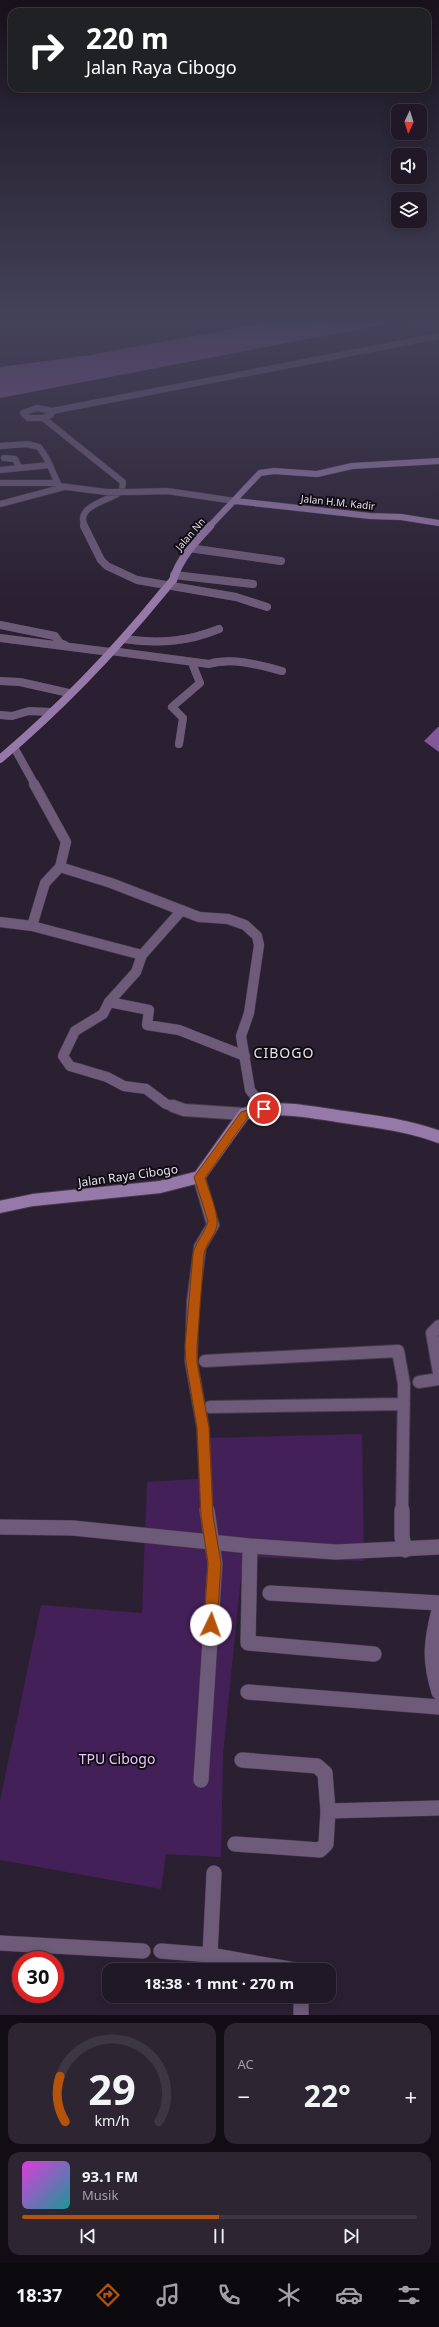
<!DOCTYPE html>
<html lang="id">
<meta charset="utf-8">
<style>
:root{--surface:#201826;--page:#2d2532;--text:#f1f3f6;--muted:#a2a0a7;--line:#3d3743;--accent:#b45309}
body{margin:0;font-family:"Noto Sans",sans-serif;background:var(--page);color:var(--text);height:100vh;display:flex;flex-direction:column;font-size:15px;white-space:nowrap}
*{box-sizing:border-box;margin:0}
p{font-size:13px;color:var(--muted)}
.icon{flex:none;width:22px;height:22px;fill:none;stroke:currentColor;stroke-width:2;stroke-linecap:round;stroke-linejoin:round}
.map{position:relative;height:2015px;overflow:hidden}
.side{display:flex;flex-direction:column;gap:8px;padding:8px;background:#120d15;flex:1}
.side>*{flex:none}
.guide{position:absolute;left:8px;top:8px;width:423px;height:84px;border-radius:12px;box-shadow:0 2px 10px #0003,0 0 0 1px var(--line);background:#202124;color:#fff;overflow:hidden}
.needle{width:26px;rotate:184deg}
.buttons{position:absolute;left:391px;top:104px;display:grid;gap:8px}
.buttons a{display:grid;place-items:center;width:36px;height:36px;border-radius:8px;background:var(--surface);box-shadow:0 2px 10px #0003,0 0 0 1px var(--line);font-size:20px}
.speed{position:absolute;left:12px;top:1951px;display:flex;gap:8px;font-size:20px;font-weight:700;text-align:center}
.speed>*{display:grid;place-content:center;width:52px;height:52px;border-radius:50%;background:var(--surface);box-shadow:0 2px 10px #0003,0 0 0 1px var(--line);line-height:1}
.speed .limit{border:6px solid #d22;background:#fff;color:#111}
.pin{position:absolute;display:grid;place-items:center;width:34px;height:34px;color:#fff;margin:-17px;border:2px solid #fff;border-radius:50%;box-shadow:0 1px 4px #0007}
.me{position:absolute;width:44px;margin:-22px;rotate:3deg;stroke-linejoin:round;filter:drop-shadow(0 0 3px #0008)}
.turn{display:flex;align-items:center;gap:14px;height:84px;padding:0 12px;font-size:18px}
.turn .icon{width:52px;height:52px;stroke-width:2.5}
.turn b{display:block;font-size:28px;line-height:34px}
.big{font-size:30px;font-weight:700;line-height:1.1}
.side .card{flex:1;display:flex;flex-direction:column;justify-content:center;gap:6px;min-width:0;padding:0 14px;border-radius:12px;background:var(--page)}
.side .dial{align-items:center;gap:0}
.dial svg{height:104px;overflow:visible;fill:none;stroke:var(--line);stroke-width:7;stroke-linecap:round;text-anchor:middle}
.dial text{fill:var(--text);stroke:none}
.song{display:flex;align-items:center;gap:12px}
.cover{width:48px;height:48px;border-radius:6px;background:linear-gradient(135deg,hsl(300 70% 55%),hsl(180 70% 35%))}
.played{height:4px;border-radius:2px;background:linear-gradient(90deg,var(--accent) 50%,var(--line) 50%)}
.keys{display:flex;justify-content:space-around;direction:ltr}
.heat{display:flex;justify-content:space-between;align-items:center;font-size:22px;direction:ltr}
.side .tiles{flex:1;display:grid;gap:8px;grid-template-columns:1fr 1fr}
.card:last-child{grid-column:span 2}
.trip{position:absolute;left:102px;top:1963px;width:234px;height:40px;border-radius:12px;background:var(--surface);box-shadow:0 2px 10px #0003,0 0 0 1px var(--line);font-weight:700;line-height:40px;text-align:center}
.menu{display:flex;height:64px;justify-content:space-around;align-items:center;background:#0d0a0f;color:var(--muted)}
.menu .icon{width:28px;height:28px}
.menu .selected{color:var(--accent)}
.menu b{font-size:18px;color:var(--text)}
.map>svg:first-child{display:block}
.green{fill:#442058}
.water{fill:#82579b}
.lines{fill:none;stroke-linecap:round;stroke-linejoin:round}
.street-far4-casing{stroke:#453b4c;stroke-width:7}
.street-far3-casing{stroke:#453b4c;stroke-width:8}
.street-far2-casing{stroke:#453b4c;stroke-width:11}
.street-far1-casing{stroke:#453b4c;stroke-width:14}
.street-casing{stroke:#453b4c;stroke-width:16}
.secondary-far2-casing{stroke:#453b4c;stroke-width:7}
.secondary-far1-casing{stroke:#453b4c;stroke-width:8}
.secondary-casing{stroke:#453b4c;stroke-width:14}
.street-far4{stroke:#6d5b79;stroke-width:6}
.street-far3{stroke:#6d5b79;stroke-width:8}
.street-far2{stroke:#6d5b79;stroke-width:10}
.street-far1{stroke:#6d5b79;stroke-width:12}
.street{stroke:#6d5b79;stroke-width:15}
.secondary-far2{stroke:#9679a9;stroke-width:6}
.secondary-far1{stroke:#9679a9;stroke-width:8}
.secondary{stroke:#9679a9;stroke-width:12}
.street-bridge-casing{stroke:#453b4c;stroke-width:7;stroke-linecap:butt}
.secondary-bridge-casing{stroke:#453b4c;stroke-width:8;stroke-linecap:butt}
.street-bridge{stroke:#6d5b79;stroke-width:6}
.secondary-bridge{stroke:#9679a9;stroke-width:8}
.route{fill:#b45309;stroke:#753606}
.labels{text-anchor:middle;stroke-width:4;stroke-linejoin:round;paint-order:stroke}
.far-street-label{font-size:10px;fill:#e8e0ed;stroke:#110c14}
.street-label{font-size:12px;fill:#e8e0ed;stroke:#110c14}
.quarter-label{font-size:14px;letter-spacing:1px;fill:#e8e0ed;stroke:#110c14}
.near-park-label{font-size:14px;fill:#e7c4fd;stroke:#110c14}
</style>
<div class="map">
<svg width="439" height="2015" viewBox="0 0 439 2015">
<rect width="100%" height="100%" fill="#2b2032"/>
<path class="green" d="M 362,1434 L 364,1561 L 243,1557 L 223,1754 L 221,1857 L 166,1854 L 161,1889 L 0,1860 L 0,1801 L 41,1605 L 142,1613 L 147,1482 L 213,1478 L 207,1438 Z"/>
<path class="water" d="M 281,320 L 311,320 L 303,323 L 320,324 L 340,320 L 407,320 L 0,398 L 0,367 L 91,355 Z
M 438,727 L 439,727 L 439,752 L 424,741 Z"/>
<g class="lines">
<defs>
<path id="street-far4" d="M 37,408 L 52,411 L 51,415 L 43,418 L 28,418 L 23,413 Z
M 52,411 L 439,336
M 43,418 L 123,482 L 122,491 C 110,501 74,505 85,527
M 0,446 L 27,444 L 39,447 L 47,459 L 59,486 L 106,492
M 4,458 L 15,459 L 19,467
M 0,470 L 50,465
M 0,483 L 56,483
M 132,492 L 167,491 L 235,501
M 0,504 L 64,487"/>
<path id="street-far3" d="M 84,526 L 101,560 L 107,566 L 137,580 L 236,597 L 267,607
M 189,548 L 281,561
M 174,575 L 253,584
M 0,625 L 55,636 L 60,643 L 65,645
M 0,638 L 110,652
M 124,639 C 158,644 187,642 219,629
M 111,651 L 209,664 C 232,657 259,665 282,671
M 0,681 L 20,682 L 69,693
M 0,715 L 12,716 L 29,711 L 51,712
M 179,744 L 183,718 L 172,707 L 200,683 L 192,663
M 15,749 L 35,785"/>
<path id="street-far2" d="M 34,784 L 66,842 L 60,867 L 45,883 L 32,926 L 142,955 L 136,972 L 109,1002 L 103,1014 L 75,1031 L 63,1056 L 70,1066 L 107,1077 L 124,1086 L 146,1089 L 166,1104 L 176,1107
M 60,867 L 111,883 L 199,917 L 228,919 L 245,925 L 257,936 L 259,945 L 249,1013 L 241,1036 L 250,1090 L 263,1107
M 0,922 L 32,926
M 142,955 L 182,910
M 109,1002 L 149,1010 L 147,1025 L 179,1030 L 245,1056"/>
<path id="street-far1" d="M 173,1106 L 184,1110 L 244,1114
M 262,1106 L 264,1109
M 199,1177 L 213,1225 L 200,1247 L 193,1301 L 191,1361 L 203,1428 L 207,1511
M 439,1326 L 432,1333 L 439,1373
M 205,1361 L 398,1351 L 404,1384 L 402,1511
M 419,1382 L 439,1379
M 210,1407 L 404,1404"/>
<path id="street" d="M 402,1510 L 402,1537 L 405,1550
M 0,1527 L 73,1528 L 250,1546 L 336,1552 L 439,1547
M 250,1546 L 248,1643 L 374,1654
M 270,1593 L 439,1603
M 439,1610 C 431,1642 429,1660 439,1692
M 248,1692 L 439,1707
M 242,1760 L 317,1766 L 325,1773 L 328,1811
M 201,1780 L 215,1563 L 207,1510
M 235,1844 L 320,1850 L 326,1844 L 328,1811 L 439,1808
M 0,1943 L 143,1951
M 161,1951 L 210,1955 L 295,1970
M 210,1955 L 214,1873
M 301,1996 L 301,2015"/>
<path id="secondary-far2" d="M 235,501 L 370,516 L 401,517 L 439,523
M 209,527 L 260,473 L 274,471 L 317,474 L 352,466 L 439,461"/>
<path id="secondary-far1" d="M 173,580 C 180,558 194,543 210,526
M 0,759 C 59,709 113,653 162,593"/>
<path id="secondary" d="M 0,1207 L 33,1200 L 160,1187 L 199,1177 L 244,1114 C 277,1104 310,1112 344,1117 C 376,1122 408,1125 439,1137"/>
</defs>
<use href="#street-far4" class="street-far4-casing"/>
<use href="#street-far3" class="street-far3-casing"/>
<use href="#street-far2" class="street-far2-casing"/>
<use href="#street-far1" class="street-far1-casing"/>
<use href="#street" class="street-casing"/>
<use href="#secondary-far2" class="secondary-far2-casing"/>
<use href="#secondary-far1" class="secondary-far1-casing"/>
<use href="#secondary" class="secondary-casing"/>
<use href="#street-far4" class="street-far4"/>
<use href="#street-far3" class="street-far3"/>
<use href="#street-far2" class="street-far2"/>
<use href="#street-far1" class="street-far1"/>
<use href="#street" class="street"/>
<use href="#secondary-far2" class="secondary-far2"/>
<use href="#secondary-far1" class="secondary-far1"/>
<use href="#secondary" class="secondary"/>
<defs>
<path id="street-bridge" d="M 106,492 L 132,492"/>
<path id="secondary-bridge" d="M 162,593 L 173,580"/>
</defs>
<use href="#street-bridge" class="street-bridge-casing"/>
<use href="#secondary-bridge" class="secondary-bridge-casing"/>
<use href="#street-bridge" class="street-bridge"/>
<use href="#secondary-bridge" class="secondary-bridge"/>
</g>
<linearGradient id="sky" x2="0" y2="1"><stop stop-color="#18121c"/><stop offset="0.53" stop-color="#44425a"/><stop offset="1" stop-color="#44425a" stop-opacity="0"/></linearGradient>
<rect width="439" height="602" fill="url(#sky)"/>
<path class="route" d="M 264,1106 L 269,1109 L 268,1112 L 248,1117 L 205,1178 C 208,1189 221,1218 216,1229 C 213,1238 206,1244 204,1254 L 197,1346 L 197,1362 L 209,1428 L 213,1516 L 221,1563 L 217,1625 L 215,1629 L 211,1631 L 206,1629 L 204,1625 L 208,1563 L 201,1516 L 197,1428 L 186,1362 L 185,1346 L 193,1254 C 196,1241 205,1233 208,1221 L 194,1177 L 241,1112 Z"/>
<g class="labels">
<g class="far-street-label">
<text transform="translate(338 502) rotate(6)" y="4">Jalan H.M. Kadir</text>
<text transform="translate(190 534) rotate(-49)" y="4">Jalan Nn</text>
</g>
<g class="street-label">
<text transform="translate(128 1176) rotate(-8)" y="4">Jalan Raya Cibogo</text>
</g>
<g class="quarter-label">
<text x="284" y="1058">CIBOGO</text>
</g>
<g class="near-park-label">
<text x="117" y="1764">TPU Cibogo</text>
</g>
</g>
</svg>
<div class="buttons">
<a><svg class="needle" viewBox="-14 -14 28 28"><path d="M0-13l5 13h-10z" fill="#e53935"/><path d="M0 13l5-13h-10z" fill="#a2a0a7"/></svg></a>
<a><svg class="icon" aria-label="sound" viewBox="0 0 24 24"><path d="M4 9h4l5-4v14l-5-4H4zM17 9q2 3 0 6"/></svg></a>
<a><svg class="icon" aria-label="layers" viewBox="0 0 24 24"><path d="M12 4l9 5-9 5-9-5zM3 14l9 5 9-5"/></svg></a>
</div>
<div class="speed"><div class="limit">30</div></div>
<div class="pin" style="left:264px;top:1109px;background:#d93025"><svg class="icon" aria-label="arrive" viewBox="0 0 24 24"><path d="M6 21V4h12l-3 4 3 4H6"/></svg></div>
<svg class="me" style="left:211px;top:1625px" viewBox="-20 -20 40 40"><circle r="19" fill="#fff"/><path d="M0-13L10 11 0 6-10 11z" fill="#b45309"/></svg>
<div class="trip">18:38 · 1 mnt · 270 m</div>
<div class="guide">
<div class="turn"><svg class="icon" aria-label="right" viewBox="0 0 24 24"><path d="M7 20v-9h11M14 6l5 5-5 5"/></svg><div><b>220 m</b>Jalan Raya Cibogo</div></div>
</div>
</div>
<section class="side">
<div class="tiles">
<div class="card dial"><svg viewBox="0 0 100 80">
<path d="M14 69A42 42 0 1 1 86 69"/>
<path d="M14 69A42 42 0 0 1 10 34" stroke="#b45309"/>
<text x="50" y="56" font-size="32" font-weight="700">29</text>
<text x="50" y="72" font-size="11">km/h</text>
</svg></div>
<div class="card"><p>AC</p>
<div class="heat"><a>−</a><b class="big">22°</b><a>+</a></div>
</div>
<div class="card">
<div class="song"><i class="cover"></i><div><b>93.1 FM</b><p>Musik</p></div></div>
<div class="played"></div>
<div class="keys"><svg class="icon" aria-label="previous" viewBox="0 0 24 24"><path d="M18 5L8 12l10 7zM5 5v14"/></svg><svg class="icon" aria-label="pause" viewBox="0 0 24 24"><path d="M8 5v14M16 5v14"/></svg><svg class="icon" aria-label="next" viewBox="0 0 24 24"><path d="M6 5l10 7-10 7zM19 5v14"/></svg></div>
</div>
</div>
</section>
<nav class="menu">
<b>18:37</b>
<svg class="icon selected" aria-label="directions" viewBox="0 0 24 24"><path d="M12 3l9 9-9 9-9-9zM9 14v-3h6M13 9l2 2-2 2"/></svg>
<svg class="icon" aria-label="music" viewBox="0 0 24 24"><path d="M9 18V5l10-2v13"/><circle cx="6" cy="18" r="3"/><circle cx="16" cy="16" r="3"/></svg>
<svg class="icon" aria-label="phone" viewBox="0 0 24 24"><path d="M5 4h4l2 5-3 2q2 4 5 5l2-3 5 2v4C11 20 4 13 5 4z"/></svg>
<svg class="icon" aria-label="climate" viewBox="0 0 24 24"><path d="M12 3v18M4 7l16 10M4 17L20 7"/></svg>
<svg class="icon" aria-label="car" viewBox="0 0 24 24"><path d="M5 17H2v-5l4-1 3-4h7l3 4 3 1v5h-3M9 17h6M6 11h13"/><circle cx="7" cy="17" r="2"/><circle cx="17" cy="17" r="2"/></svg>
<svg class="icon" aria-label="filters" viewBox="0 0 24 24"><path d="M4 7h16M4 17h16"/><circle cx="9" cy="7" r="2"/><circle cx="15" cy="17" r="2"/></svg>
</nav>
